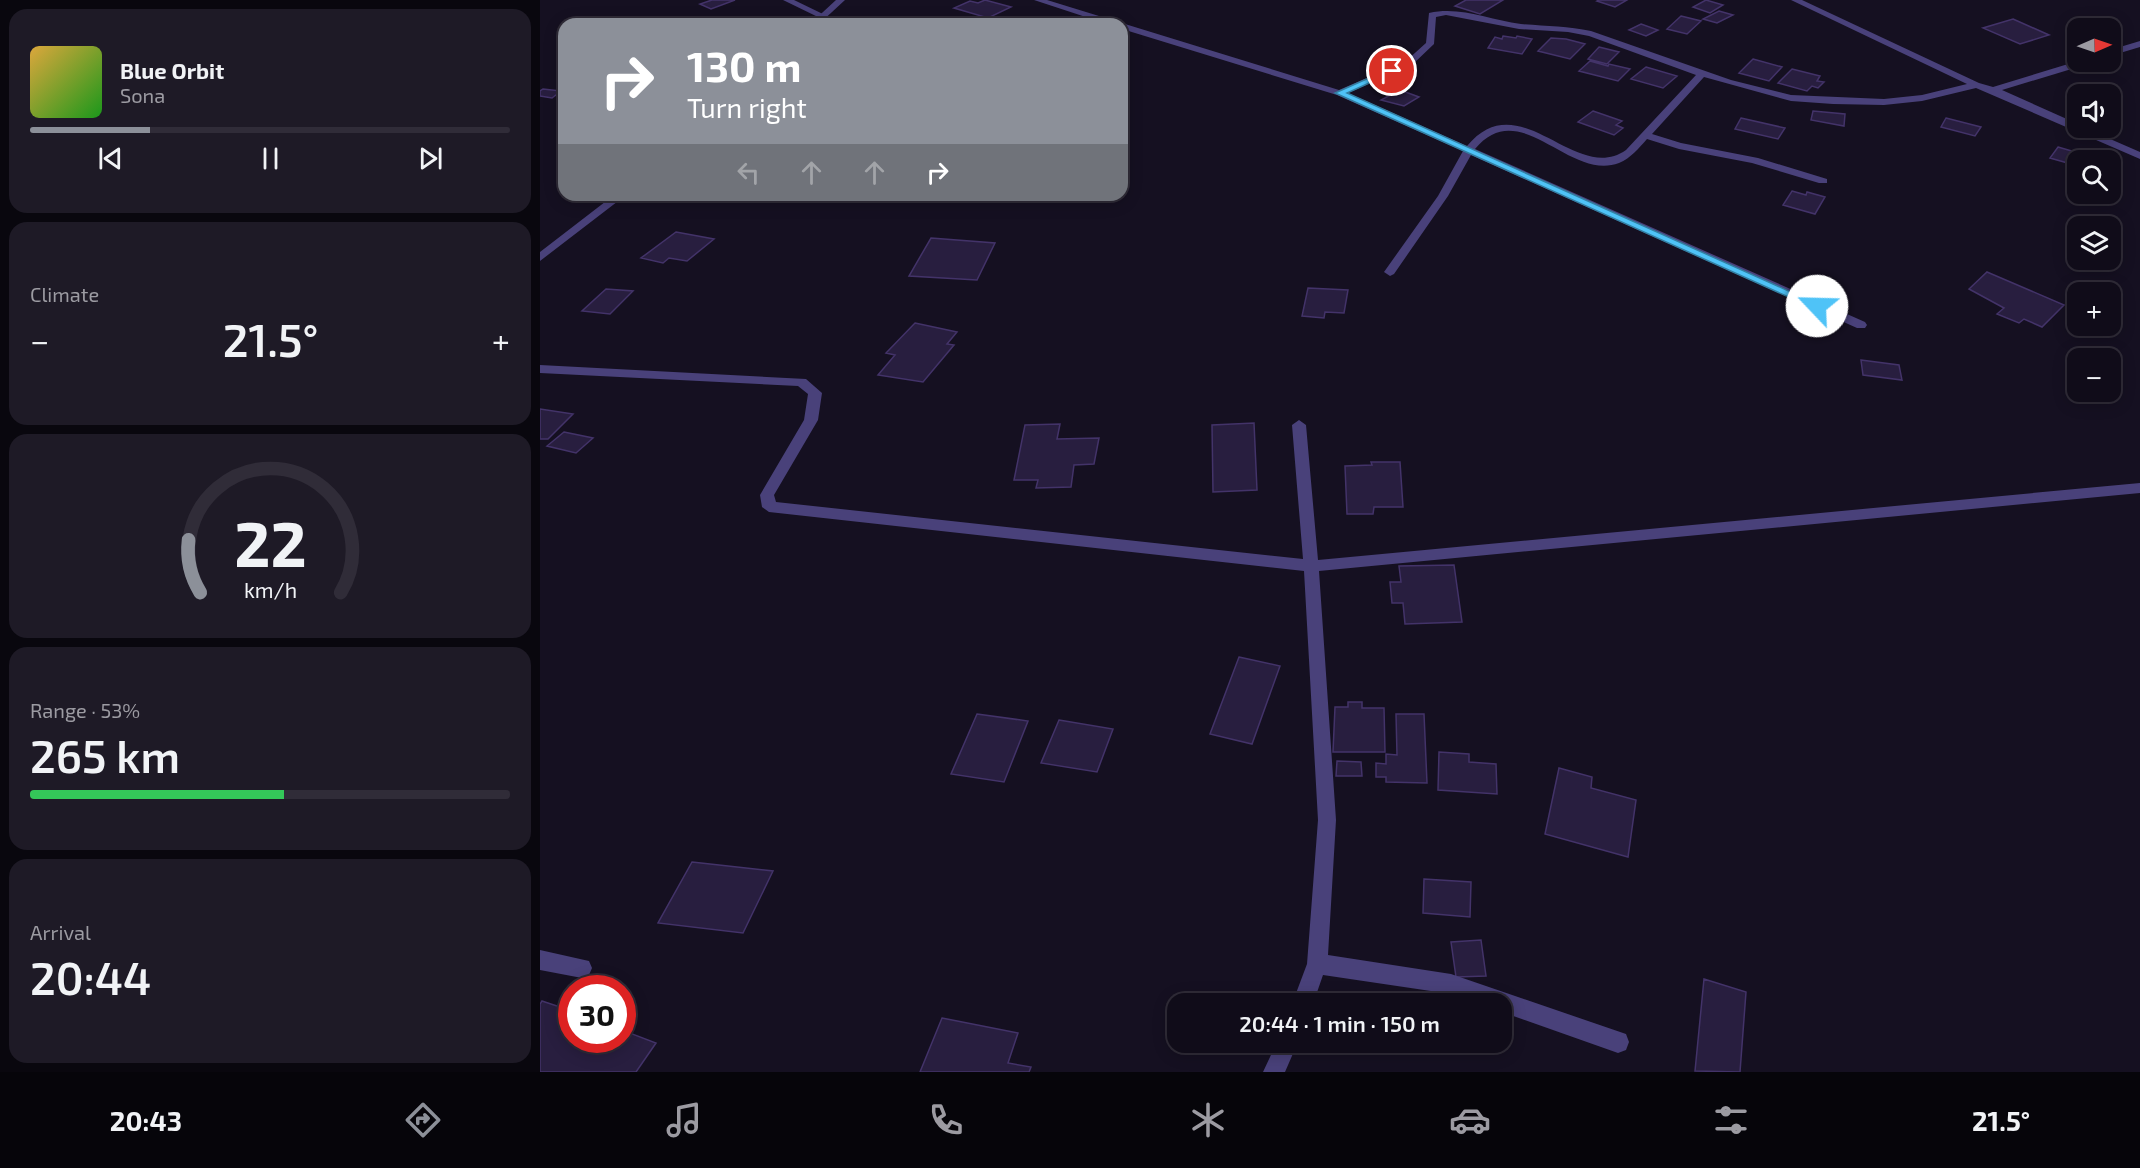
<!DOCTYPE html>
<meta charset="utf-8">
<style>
:root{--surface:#100c19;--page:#1e1a26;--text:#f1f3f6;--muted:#9c9ba2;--line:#302c38;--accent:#8c9099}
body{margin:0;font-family:"Exo 2",sans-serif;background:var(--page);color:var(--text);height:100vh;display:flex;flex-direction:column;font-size:22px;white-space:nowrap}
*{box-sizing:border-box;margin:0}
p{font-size:20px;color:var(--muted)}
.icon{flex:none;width:33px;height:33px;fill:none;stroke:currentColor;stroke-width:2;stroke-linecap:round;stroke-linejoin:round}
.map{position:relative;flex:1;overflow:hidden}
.drawer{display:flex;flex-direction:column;gap:9px;padding:9px;background:#09070e;width:540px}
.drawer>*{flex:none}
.guide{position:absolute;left:18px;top:18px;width:570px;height:183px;border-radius:18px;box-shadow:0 3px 15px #0003,0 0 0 2px var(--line);background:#8c9099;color:#fff;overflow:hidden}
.needle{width:39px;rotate:88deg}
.fabs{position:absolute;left:1527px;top:18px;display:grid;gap:12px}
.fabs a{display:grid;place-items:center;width:54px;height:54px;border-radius:12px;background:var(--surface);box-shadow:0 3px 15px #0003,0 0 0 2px var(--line);font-size:30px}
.speed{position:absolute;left:18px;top:975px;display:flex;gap:12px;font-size:30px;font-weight:700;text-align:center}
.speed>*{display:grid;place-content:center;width:78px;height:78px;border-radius:50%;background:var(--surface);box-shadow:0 3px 15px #0003,0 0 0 2px var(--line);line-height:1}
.speed .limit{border:9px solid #d22;background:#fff;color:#111}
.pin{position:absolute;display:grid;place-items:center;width:51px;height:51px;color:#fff;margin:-26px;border:3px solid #fff;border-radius:50%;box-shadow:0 2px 6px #0007}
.me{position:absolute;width:66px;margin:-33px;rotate:294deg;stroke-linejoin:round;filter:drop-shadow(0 0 4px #0008)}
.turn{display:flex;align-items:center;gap:21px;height:126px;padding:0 30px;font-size:27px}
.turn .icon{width:78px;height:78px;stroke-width:2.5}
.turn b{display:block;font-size:42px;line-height:51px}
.lanes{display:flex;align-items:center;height:57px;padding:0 30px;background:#0003;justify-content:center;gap:30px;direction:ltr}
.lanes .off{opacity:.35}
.big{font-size:45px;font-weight:600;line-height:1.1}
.drawer .card{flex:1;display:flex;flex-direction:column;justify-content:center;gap:9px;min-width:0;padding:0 21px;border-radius:18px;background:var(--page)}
.drawer .dial{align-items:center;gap:0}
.dial svg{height:156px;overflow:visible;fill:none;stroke:var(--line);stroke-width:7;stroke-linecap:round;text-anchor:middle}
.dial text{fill:var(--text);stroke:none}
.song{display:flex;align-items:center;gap:18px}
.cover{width:72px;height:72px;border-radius:9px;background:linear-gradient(135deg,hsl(40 70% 55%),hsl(120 70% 35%))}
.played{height:6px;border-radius:3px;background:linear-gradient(90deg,var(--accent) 25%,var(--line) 25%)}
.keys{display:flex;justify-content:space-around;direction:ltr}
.heat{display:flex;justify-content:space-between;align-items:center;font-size:33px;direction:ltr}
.charge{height:9px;border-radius:4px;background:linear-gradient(90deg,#34c759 53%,var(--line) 0)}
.trip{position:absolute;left:627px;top:993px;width:345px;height:60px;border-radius:18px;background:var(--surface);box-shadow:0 3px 15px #0003,0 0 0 2px var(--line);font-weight:600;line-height:60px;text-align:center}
.dock{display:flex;height:96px;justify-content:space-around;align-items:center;background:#06050a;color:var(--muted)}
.dock .icon{width:42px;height:42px}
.dock .current{color:var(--accent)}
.dock b{font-size:27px;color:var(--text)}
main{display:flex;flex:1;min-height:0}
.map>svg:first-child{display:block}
.building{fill:#281e3f;stroke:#433369;stroke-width:1.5}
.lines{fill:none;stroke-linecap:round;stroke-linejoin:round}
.minor{fill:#49417a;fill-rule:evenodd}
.tertiary{fill:#49417a;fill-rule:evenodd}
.route{fill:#4fc3f7;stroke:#337fa1;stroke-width:1.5}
</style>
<main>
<section class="drawer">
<div class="card">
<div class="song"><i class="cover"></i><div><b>Blue Orbit</b><p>Sona</p></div></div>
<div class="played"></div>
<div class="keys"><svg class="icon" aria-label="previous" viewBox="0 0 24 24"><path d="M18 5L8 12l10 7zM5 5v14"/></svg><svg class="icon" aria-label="pause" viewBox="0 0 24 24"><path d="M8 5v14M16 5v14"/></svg><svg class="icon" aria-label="next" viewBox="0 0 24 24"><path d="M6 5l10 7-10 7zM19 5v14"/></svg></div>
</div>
<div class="card"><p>Climate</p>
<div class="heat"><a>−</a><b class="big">21.5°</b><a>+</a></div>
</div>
<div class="card dial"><svg viewBox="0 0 100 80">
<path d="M14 69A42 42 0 1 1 86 69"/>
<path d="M14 69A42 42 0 0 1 8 42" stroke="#8c9099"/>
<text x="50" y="56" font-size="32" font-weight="700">22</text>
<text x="50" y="72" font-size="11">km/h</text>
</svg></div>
<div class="card"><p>Range · 53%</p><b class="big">265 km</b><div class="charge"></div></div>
<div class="card"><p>Arrival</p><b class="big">20:44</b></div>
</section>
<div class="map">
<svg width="1600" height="1072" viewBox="0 0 1600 1072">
<rect width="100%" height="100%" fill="#151021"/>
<path class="building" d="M 172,0 L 195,0 L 171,9 L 160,4 Z
M 445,0 L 471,7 L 448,18 L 414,8 L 430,1 L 438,3 Z
M 926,0 L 963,0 L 940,14 L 915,6 Z
M 1059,0 L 1087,0 L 1075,7 L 1057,1 Z
M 1166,0 L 1183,5 L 1170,13 L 1153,7 Z
M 1179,11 L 1193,15 L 1177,23 L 1163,19 Z
M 1141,16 L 1161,21 L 1147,34 L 1127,29 Z
M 1473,19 L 1509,35 L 1480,44 L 1443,28 Z
M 1101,24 L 1118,30 L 1106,36 L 1089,30 Z
M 963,36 L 976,38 L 977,36 L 992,39 L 982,54 L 948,48 L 955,37 L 962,39 Z
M 1011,38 L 1026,39 L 1045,44 L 1030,59 L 998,51 Z
M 1059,47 L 1079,52 L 1067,64 L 1048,59 Z
M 1213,59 L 1242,67 L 1229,81 L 1199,73 Z
M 1050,61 L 1068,66 L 1069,64 L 1090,69 L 1078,81 L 1039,71 Z
M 1106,67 L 1137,76 L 1123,88 L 1091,79 Z
M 1252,69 L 1280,76 L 1277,81 L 1284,82 L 1278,88 L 1272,86 L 1267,91 L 1238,83 Z
M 3,89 L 21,91 L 12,98 L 0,96 L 0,91 Z
M 860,90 L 879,97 L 864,106 L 841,100 Z
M 1053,111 L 1082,121 L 1076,125 L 1083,128 L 1074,135 L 1038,122 Z
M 1273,111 L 1305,114 L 1304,126 L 1271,120 Z
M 1201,118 L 1245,128 L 1238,139 L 1195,129 Z
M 1406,118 L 1441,127 L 1435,136 L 1401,127 Z
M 1518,147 L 1559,159 L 1538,160 L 1538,166 L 1510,158 Z
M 1252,191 L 1266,195 L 1267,192 L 1285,197 L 1275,214 L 1243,205 Z
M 136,232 L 174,239 L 147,261 L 129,258 L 123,263 L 101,258 Z
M 391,238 L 455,243 L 437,280 L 369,276 Z
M 1447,272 L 1524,305 L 1502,327 L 1484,319 L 1479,323 L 1457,314 L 1464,308 L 1429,289 Z
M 768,288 L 808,290 L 804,313 L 785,312 L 784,318 L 762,316 Z
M 66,289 L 93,291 L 70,314 L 42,311 Z
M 375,323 L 417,332 L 407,344 L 414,345 L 383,382 L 338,375 L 355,355 L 346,353 Z
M 1321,360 L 1359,365 L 1362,380 L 1323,375 Z
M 0,409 L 33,414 L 8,439 L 0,439 Z
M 714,423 L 717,490 L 673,492 L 672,425 Z
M 520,424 L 517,439 L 559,438 L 554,464 L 534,465 L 531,487 L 496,488 L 498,480 L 474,480 L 485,425 Z
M 24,432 L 53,438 L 36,453 L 7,446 Z
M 831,462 L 860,462 L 863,507 L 834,507 L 833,514 L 807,514 L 805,466 L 832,465 Z
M 914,565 L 922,622 L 865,624 L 863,603 L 852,603 L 850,582 L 861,582 L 859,566 Z
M 699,657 L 740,666 L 712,744 L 670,734 Z
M 808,702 L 822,702 L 822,708 L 844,708 L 845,752 L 793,752 L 795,707 L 808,707 Z
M 437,714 L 488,721 L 464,782 L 411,774 Z
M 856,714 L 884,714 L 887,783 L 846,782 L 846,777 L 836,777 L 836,763 L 846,764 L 846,754 L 857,755 Z
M 519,720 L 573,729 L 557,772 L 501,763 Z
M 899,752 L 929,754 L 929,762 L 956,764 L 957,794 L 898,790 Z
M 797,761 L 821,762 L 822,776 L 796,776 Z
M 1019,768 L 1052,777 L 1051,788 L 1096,800 L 1088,857 L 1005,834 Z
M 152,862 L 233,871 L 203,933 L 118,923 Z
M 884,879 L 931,882 L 930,917 L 883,913 Z
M 941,940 L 946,976 L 916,977 L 911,942 Z
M 1164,979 L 1206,992 L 1200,1072 L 1155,1071 Z
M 2,1001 L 32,1011 L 32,1040 L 82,1040 L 82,1030 L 116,1043 L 96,1072 L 0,1072 L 0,1004 Z
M 402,1018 L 478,1033 L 468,1063 L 491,1067 L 489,1072 L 380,1072 Z"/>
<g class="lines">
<path class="minor" d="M 243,0 L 254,0 L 287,16 L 280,18 Z
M 494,0 L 507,0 L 799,90 L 866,61 L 886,43 L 889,13 C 921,6 949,20 981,24 C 1005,26 1028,26 1051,31 L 1191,80 L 1251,95 L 1344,99 L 1382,95 L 1427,84 L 1251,0 L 1262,0 L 1439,83 L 1453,87 L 1538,61 L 1549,62 L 1548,64 L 1462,90 L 1538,124 L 1538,128 L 1545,128 L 1600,152 L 1600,159 L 1436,88 L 1382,101 L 1344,105 L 1293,104 L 1251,101 L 1164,77 L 1112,134 L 1141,143 L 1218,158 L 1287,179 L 1287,183 L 1279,183 L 1212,163 L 1139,149 L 1107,139 C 1099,148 1091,158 1079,163 C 1029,182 980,94 935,149 L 1325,322 L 1327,325 L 1325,328 L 1317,328 L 931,155 L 908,196 L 854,274 L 850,276 L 844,272 L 898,196 L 923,151 L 797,95 L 582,29 L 582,24 L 567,24 ZM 906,15 L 979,29 L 1028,32 L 1049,36 L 1156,75 L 1086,150 C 1035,186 980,82 927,146 L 808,93 L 872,65 L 894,44 L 896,17 Z
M 1600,41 L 1600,47 L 1570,56 L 1570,50 Z
M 0,365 L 266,379 L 282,393 L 278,420 L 234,495 L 236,502 L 763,559 L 752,425 L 759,420 L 766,425 L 778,560 L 1600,483 L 1600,493 L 779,571 L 796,820 L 788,955 L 911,974 L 1086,1034 L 1089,1042 L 1086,1050 L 1078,1053 L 962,1012 L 962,1004 L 937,1004 L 911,994 L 783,975 L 773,1004 L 752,1004 L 767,964 L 778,820 L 764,571 L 229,512 L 222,507 L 220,495 L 264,420 L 268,394 L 258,386 L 0,373 Z
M 0,950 L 49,961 L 52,968 L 49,975 L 42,978 L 0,970 Z
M 737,1042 L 758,1042 L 745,1072 L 723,1072 Z"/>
<path class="tertiary" d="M 296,0 L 305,0 L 279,24 L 270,24 Z
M 74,195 L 86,195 L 0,261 L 0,252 Z"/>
</g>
<path class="route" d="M 849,69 L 856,71 L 807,93 L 1282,306 L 1281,308 L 1273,308 L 795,93 Z"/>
</svg>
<div class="fabs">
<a><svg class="needle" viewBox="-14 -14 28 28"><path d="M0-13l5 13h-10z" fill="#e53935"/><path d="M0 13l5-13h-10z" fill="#9c9ba2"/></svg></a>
<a><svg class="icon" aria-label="sound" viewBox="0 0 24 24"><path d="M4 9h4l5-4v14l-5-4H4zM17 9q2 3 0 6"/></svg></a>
<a><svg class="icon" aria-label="search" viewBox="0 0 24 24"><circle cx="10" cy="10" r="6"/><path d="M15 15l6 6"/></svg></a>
<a><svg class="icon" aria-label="layers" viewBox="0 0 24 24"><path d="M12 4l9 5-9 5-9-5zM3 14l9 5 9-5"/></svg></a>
<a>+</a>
<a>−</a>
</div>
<div class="speed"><div class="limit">30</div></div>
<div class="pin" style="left:852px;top:71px;background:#d93025"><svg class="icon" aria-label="arrive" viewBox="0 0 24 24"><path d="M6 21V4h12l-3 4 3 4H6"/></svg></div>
<svg class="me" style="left:1277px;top:306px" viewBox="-20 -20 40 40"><circle r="19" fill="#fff"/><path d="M0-13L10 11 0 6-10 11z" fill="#4fc3f7"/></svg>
<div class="trip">20:44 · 1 min · 150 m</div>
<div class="guide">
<div class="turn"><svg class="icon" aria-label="right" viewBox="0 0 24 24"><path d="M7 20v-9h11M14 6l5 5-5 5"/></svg><div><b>130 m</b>Turn right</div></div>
<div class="lanes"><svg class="icon off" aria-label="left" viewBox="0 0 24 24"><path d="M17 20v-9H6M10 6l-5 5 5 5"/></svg><svg class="icon off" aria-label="ahead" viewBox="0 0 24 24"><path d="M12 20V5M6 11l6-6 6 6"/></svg><svg class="icon off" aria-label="ahead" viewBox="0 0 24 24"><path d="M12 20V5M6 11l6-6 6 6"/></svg><svg class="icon" aria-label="right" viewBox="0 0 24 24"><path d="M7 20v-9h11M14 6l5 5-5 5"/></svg></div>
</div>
</div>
</main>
<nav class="dock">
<b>20:43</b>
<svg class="icon current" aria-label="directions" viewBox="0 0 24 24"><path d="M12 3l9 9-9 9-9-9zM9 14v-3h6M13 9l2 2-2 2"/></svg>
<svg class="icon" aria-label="music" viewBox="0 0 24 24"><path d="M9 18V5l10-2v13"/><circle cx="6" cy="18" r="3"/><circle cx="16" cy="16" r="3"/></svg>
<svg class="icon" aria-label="phone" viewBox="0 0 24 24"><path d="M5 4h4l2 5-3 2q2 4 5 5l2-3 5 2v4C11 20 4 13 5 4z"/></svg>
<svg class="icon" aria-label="climate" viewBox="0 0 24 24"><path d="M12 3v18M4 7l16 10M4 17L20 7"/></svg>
<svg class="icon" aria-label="car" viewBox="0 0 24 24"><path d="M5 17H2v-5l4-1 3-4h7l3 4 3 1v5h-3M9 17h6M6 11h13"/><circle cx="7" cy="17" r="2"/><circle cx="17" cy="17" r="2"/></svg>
<svg class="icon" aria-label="filters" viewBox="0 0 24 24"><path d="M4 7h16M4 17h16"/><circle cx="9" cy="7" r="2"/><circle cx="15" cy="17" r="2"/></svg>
<b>21.5°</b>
</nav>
